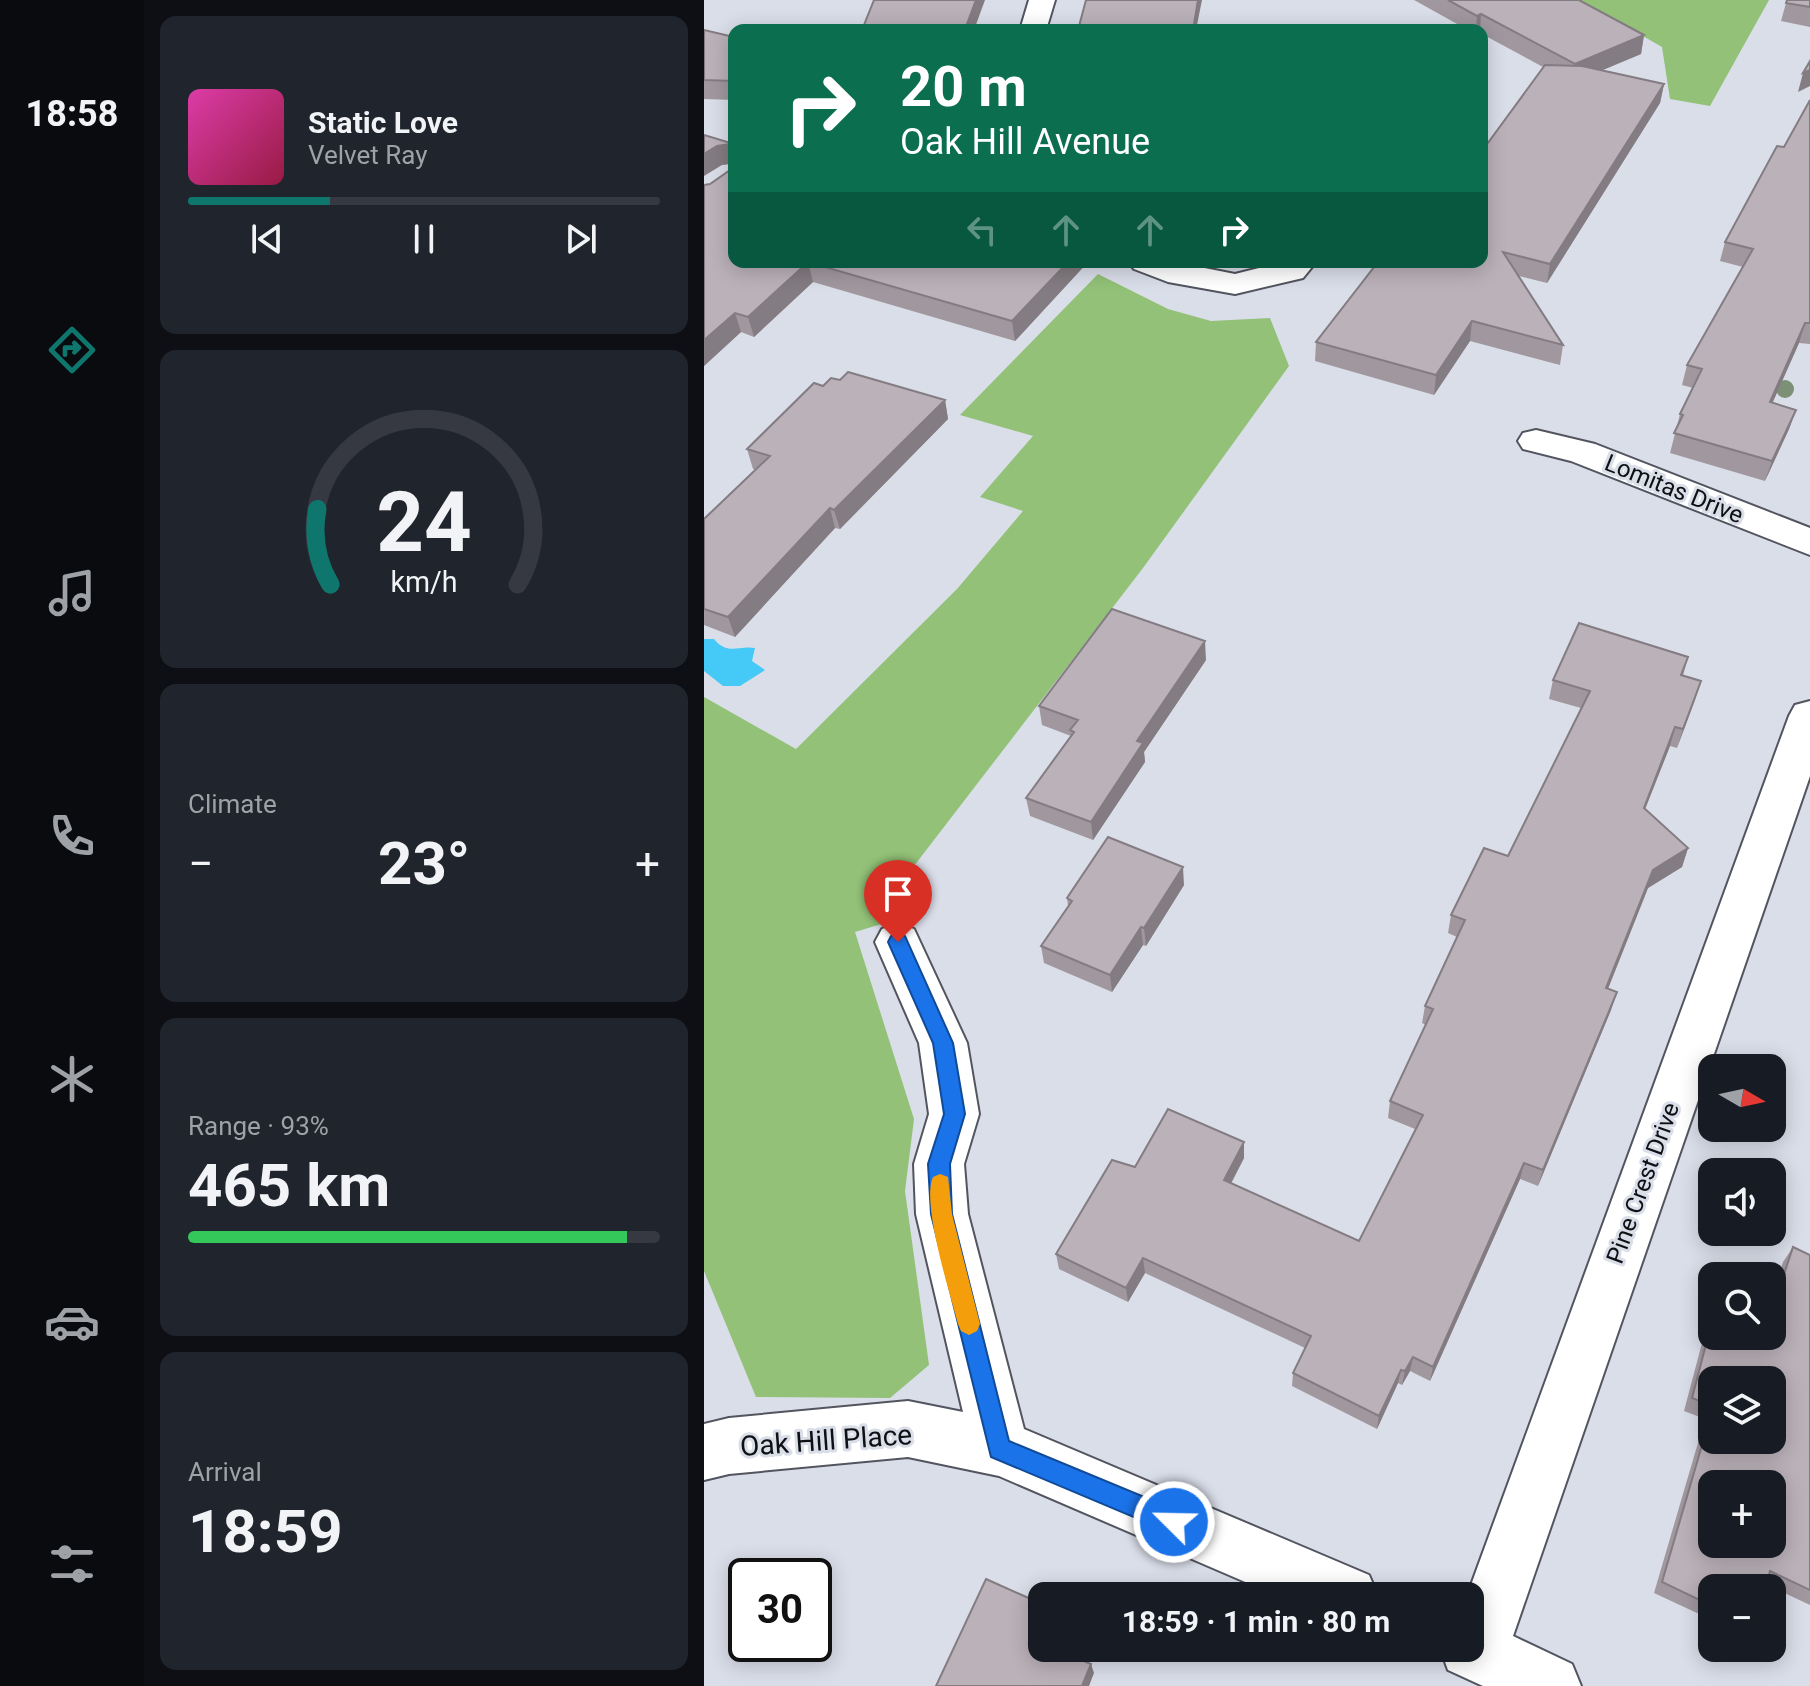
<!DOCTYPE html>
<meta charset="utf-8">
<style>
:root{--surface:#171b24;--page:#20242c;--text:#f1f3f6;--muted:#9ea1a6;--line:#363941;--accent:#0f766e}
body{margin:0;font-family:Roboto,sans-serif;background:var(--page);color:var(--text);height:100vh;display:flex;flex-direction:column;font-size:30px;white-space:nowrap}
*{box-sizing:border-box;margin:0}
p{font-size:26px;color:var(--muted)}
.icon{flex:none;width:44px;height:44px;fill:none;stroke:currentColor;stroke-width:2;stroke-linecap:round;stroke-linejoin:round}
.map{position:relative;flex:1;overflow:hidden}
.details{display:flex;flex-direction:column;gap:16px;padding:16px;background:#0d0f14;width:560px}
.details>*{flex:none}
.guide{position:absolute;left:24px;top:24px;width:760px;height:244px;border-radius:16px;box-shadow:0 4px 20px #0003;background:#0b6e4f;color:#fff;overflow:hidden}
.needle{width:52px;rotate:99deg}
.fabs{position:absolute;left:994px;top:1054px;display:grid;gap:16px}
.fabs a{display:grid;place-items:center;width:88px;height:88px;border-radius:16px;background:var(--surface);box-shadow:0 4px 20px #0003;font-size:40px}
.speed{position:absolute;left:24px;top:1558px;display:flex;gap:16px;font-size:40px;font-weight:700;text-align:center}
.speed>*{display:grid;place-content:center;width:104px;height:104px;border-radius:50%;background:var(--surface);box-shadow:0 4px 20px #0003;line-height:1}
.speed .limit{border:4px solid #111;border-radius:12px;background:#fff;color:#111}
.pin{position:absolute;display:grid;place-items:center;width:68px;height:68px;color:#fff;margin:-82px -34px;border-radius:50% 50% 50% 0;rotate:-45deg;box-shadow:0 0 8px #0007}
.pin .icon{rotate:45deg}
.me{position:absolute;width:88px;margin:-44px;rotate:293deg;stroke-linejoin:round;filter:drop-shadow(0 0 6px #0008)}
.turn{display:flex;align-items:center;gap:28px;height:168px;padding:0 40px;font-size:36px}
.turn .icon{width:104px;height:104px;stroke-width:2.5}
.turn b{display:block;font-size:56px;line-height:68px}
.lanes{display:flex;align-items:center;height:76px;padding:0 40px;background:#0003;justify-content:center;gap:40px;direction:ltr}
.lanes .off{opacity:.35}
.big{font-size:60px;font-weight:700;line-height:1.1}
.details .card{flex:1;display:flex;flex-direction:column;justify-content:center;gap:12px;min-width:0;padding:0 28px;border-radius:16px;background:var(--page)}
.details .dial{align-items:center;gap:0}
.dial svg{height:208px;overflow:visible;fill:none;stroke:var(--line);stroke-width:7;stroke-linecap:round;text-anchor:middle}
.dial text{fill:var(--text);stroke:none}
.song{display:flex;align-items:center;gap:24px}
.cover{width:96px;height:96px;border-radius:12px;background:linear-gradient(135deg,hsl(320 70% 55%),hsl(340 70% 35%))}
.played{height:8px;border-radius:4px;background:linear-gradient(90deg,var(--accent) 30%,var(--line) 30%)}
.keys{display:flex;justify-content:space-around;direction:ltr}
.heat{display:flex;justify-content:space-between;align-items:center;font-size:44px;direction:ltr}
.charge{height:12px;border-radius:6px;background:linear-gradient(90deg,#34c759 93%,var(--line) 0)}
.trip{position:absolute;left:324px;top:1582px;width:456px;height:80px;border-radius:16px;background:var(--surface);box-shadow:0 4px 20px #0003;font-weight:700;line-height:80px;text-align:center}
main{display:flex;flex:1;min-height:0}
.tabs{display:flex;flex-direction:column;width:144px;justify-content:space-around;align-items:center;background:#090b0e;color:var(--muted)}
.tabs .icon{width:56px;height:56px}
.tabs .on{color:var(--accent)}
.tabs b{font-size:36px;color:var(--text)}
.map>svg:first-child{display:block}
.green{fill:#92c177}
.water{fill:#45c9f7}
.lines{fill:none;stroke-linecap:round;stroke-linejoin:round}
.minor-casing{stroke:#52555f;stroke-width:4}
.minor{fill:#fff;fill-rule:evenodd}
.tree{fill:#7b9075}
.wall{fill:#a1989f;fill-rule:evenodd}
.shaded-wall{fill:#837c82}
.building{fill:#bbb1b9;stroke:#837c82;stroke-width:2;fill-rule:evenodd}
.route{fill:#1a73e8;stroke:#114b97;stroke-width:2}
.slow{fill:#f59e0b}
.labels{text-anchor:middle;stroke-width:6;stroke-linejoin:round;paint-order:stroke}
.street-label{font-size:24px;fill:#0f1013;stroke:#dadee9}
.near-street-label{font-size:28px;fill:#0f1013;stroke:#dadee9}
</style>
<main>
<nav class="tabs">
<b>18:58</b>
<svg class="icon on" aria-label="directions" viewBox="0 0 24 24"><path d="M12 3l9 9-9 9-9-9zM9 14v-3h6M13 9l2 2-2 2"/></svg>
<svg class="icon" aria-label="music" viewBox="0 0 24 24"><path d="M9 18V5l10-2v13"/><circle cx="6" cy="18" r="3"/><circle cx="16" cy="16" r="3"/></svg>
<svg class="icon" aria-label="phone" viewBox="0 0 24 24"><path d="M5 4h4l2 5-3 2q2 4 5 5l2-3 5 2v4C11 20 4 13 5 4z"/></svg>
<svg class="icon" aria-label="climate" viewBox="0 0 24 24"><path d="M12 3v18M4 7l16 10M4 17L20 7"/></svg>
<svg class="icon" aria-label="car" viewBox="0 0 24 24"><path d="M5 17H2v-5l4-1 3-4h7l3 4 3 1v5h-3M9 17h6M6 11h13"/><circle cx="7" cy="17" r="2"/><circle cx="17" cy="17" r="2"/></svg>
<svg class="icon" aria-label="filters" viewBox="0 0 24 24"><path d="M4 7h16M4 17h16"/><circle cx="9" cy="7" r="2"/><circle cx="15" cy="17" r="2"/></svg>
</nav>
<section class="details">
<div class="card">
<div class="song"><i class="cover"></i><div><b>Static Love</b><p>Velvet Ray</p></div></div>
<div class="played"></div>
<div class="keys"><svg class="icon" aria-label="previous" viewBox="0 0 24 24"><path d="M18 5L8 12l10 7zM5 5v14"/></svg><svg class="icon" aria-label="pause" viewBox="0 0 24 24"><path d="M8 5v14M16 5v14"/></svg><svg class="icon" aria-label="next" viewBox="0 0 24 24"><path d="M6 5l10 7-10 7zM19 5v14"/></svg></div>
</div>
<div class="card dial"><svg viewBox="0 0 100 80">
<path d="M14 69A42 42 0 1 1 86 69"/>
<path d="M14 69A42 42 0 0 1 9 40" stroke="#0f766e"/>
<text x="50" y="56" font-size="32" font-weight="700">24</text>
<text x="50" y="72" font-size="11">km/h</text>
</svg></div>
<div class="card"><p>Climate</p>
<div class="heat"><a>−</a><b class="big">23°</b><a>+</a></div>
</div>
<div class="card"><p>Range · 93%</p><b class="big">465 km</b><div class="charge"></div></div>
<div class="card"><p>Arrival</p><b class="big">18:59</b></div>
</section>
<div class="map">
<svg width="1106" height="1686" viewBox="0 0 1106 1686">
<rect width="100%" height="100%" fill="#dadee9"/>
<path class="green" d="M 876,0 L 1065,0 L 1006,106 L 966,99 L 958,47 Z
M 394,274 L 464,309 L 507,321 L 566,318 L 585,366 L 439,568 L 200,879 L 214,913 L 151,932 L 210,1119 L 201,1191 L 225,1365 L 186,1398 L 52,1397 L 0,1271 L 0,697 L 92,749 L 253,589 L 319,511 L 276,497 L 329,436 L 256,415 Z"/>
<path class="water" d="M 0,639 L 10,639 C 24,656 34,645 51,648 L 48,661 L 61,670 L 36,686 L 19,686 L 0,671 Z"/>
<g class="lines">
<defs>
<path id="minor" d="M 325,0 L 351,0 L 342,30 L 316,30 Z
M 425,262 L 470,262 L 531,274 L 579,262 L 612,262 L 599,278 L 531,294 L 464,282 L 430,269 Z
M 832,430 L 891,444 L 1106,528 L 1106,555 L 867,461 L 819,449 L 814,441 L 819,433 Z
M 1106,701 L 1106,776 L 809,1636 L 868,1664 L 877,1686 L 779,1686 L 744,1670 L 736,1648 L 766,1648 L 766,1596 L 763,1596 L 1085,716 L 1091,705 Z
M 194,923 L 210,929 L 263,1043 L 275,1114 L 260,1164 L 264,1214 L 320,1429 L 665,1575 L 674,1596 L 574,1596 L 295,1476 L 204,1457 L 25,1474 L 0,1480 L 0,1424 L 25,1418 L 204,1401 L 259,1412 L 212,1214 L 210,1164 L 225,1114 L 215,1043 L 171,942 L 178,929 Z"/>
</defs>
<use href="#minor" class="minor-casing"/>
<use href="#minor" class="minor"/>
</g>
<circle class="tree" cx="1081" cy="389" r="9"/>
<path class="wall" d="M 710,0 L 875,0 L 940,35 L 937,54 L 898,70 L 960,84 L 956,103 L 843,283 L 815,276 L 859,345 L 856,365 L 766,341 L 730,395 L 611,361 L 612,342 L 778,262 L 839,67 L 778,34 L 778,30 L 764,30 Z
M 1106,0 L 1106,27 L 1077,21 L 1082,3 Z
M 0,30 L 30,37 L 30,100 L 0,99 Z
M 1106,100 L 1106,344 L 1095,343 L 1068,403 L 1092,410 L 1085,429 L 1061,481 L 966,453 L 976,414 L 989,388 L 978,385 L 983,365 L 1039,267 L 1016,261 L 1021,242 L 1080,147 Z
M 30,144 L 30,262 L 384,262 L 311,341 L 109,282 L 50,337 L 37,332 L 0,366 L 6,184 L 26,170 L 27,164 L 18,165 Z
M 136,380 L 241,400 L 244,419 L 136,529 L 131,528 L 31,637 L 0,625 L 0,519 L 52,470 L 49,469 L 43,449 L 119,386 Z
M 984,657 L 979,676 L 997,681 L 973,748 L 966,746 L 941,809 L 984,848 L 978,867 L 944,888 L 904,989 L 907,1010 L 834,1186 L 816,1179 L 726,1381 L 706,1371 L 698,1385 L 694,1383 L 673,1429 L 588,1386 L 589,1373 L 601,1348 L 441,1273 L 424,1302 L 355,1269 L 352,1254 L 431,1167 L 540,1142 L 540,1158 L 527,1184 L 655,1241 L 711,1129 L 684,1118 L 686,1101 L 722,1025 L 718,1023 L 721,1006 L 753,937 L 744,933 L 747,915 L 804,856 L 877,708 L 845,699 L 849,680 Z
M 502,660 L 440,752 L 441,762 L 389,840 L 326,816 L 322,798 L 367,736 L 338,725 L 335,706 Z
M 480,885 L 442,946 L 439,945 L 408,992 L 340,963 L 337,946 L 364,906 L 363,898 Z
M 1089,1247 L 1106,1255 L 1106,1605 L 1063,1585 L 1008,1588 L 1008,1620 L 950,1593 L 1001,1419 L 980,1411 L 998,1343 L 1006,1329 L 1051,1348 L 1055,1336 L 1068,1336 L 1068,1296 L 1079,1262 ZM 1008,1380 L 1068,1440 L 1008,1440 Z"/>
<path class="shaded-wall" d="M 272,0 L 281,0 L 270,30 L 264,30 L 263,24 Z
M 494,0 L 498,0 L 492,30 L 489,30 Z
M 777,14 L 776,30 L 772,30 L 773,16 Z
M 940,35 L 937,54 L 868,83 L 871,64 Z
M 1106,70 L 1106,86 L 1094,92 L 1099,73 Z
M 960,84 L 956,103 L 843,283 L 846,264 Z
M 27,144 L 30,163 L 18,165 L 0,176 L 0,154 L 13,146 Z
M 104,262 L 109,282 L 50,337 L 44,317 Z
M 364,262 L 384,262 L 311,341 L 308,321 Z
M 31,313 L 37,332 L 0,366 L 0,340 Z
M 768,321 L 766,341 L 730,395 L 732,375 Z
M 1101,323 L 1095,343 L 1060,422 L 1066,402 Z
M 241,400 L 244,419 L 136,529 L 130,510 Z
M 1092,410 L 1085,429 L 1061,481 L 1068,461 Z
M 126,508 L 131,528 L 31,637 L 24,617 Z
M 501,641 L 502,660 L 440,752 L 441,762 L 389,840 L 387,822 L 433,741 Z
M 997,681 L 991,700 L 973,748 L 979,729 Z
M 971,727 L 966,746 L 934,827 L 940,808 Z
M 984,848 L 978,867 L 944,888 L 897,1006 L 902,988 L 949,870 Z
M 479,867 L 480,885 L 442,946 L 440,928 Z
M 437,927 L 439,945 L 408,992 L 406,975 Z
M 913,992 L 907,1010 L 834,1186 L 839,1170 Z
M 540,1142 L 540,1158 L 520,1196 L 520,1180 Z
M 820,1163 L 816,1179 L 726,1381 L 729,1367 Z
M 439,1258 L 441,1273 L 424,1302 L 422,1288 Z
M 709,1357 L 706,1371 L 698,1385 L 701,1371 Z
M 697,1370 L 694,1383 L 673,1429 L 675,1416 Z
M 387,1664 L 390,1673 L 385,1686 L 378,1686 Z"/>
<path class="building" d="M 170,0 L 272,0 L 263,24 L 270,24 L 268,30 L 158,30 Z
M 382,0 L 494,0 L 489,30 L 374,30 Z
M 744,0 L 875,0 L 940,35 L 871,64 L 777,14 L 773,16 Z
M 1083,0 L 1106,0 L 1106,7 L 1082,3 Z
M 0,30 L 30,37 L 30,81 L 0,80 Z
M 1106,61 L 1106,70 L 1099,73 Z
M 841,65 L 878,66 L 960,84 L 846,264 L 799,252 L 859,345 L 768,321 L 732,375 L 612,342 L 674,262 L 778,262 L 778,151 Z
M 1106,100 L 1106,323 L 1101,323 L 1066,402 L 1092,410 L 1068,461 L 970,433 L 979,415 L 976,414 L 998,369 L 983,365 L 1049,249 L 1021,242 L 1073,146 L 1080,147 Z
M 0,135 L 30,144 L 30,262 L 364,262 L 308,321 L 104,262 L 44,317 L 31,313 L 0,340 L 0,185 L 6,184 L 26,170 L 27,144 L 13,146 L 0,154 Z
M 144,372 L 241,400 L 130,510 L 126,508 L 24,617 L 0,609 L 0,519 L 66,456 L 43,449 L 110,383 L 119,386 L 127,378 L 136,380 Z
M 408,609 L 501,641 L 433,741 L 439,743 L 387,822 L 322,798 L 370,732 L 366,730 L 374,720 L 335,706 Z
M 875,623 L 984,657 L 977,675 L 997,681 L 979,729 L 971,727 L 940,808 L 984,848 L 949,870 L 902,988 L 913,992 L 839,1170 L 820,1163 L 729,1367 L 709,1357 L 701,1371 L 697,1370 L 675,1416 L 589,1373 L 607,1336 L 439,1258 L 422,1288 L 352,1254 L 408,1160 L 431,1167 L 464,1109 L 540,1142 L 520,1180 L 655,1241 L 719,1115 L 686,1101 L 729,1009 L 721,1006 L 761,920 L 747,915 L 780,848 L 804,856 L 886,691 L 849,680 Z
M 404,837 L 479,867 L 440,928 L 437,927 L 406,975 L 337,946 L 368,901 L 363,898 Z
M 1089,1247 L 1106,1255 L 1106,1590 L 1066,1571 L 1062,1588 L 1008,1588 L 1008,1606 L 958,1582 L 1008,1411 L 1008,1440 L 1068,1440 L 1068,1380 L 1008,1380 L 1008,1406 L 988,1398 L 1006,1329 L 1008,1330 L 1008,1336 L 1023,1336 L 1055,1349 L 1060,1336 L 1068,1336 L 1068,1310 ZM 1008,1484 L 1068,1484 L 1068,1544 L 1008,1544 Z
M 282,1579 L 338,1604 L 338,1635 L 335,1642 L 338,1643 L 338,1648 L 349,1648 L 387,1664 L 378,1686 L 232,1686 Z"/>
<path class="route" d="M 194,934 L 201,936 L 249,1043 L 261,1114 L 246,1164 L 248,1214 L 305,1441 L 479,1513 L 482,1522 L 479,1531 L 470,1534 L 287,1457 L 227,1214 L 224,1164 L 240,1114 L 229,1043 L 184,942 L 187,936 Z"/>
<path class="slow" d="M 236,1174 L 244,1177 L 248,1214 L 276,1324 L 273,1331 L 265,1335 L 257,1331 L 254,1324 C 246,1293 217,1203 229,1177 Z"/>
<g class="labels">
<g class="street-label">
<text transform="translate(970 489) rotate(22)" y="8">Lomitas Drive</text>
<text transform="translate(939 1183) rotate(-70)" y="8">Pine Crest Drive</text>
</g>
<g class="near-street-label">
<text transform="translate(122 1440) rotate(-4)" y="10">Oak Hill Place</text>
</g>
</g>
</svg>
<div class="fabs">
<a><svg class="needle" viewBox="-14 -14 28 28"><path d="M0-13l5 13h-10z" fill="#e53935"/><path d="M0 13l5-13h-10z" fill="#9ea1a6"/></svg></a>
<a><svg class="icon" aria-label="sound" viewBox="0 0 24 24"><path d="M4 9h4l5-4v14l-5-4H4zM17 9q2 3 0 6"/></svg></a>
<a><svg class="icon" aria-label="search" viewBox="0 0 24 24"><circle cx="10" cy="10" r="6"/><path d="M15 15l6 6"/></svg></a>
<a><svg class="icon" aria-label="layers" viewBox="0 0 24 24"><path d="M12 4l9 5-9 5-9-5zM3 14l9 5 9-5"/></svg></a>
<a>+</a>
<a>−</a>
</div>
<div class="speed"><div class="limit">30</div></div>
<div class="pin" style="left:194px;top:942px;background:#d93025"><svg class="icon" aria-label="arrive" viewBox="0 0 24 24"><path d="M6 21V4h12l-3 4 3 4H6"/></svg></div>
<svg class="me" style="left:470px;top:1522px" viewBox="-20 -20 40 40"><circle r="17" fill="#1a73e8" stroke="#fff" stroke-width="3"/><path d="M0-11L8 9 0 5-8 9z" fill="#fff"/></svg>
<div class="trip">18:59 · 1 min · 80 m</div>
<div class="guide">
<div class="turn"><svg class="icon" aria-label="right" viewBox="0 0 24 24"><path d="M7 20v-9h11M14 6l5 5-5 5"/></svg><div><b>20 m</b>Oak Hill Avenue</div></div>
<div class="lanes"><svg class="icon off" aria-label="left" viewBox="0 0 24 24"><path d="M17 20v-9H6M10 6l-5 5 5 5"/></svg><svg class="icon off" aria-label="ahead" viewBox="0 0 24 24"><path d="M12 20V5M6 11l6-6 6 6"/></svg><svg class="icon off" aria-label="ahead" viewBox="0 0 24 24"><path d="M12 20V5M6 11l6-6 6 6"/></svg><svg class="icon" aria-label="right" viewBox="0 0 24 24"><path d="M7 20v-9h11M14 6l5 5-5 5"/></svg></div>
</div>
</div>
</main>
